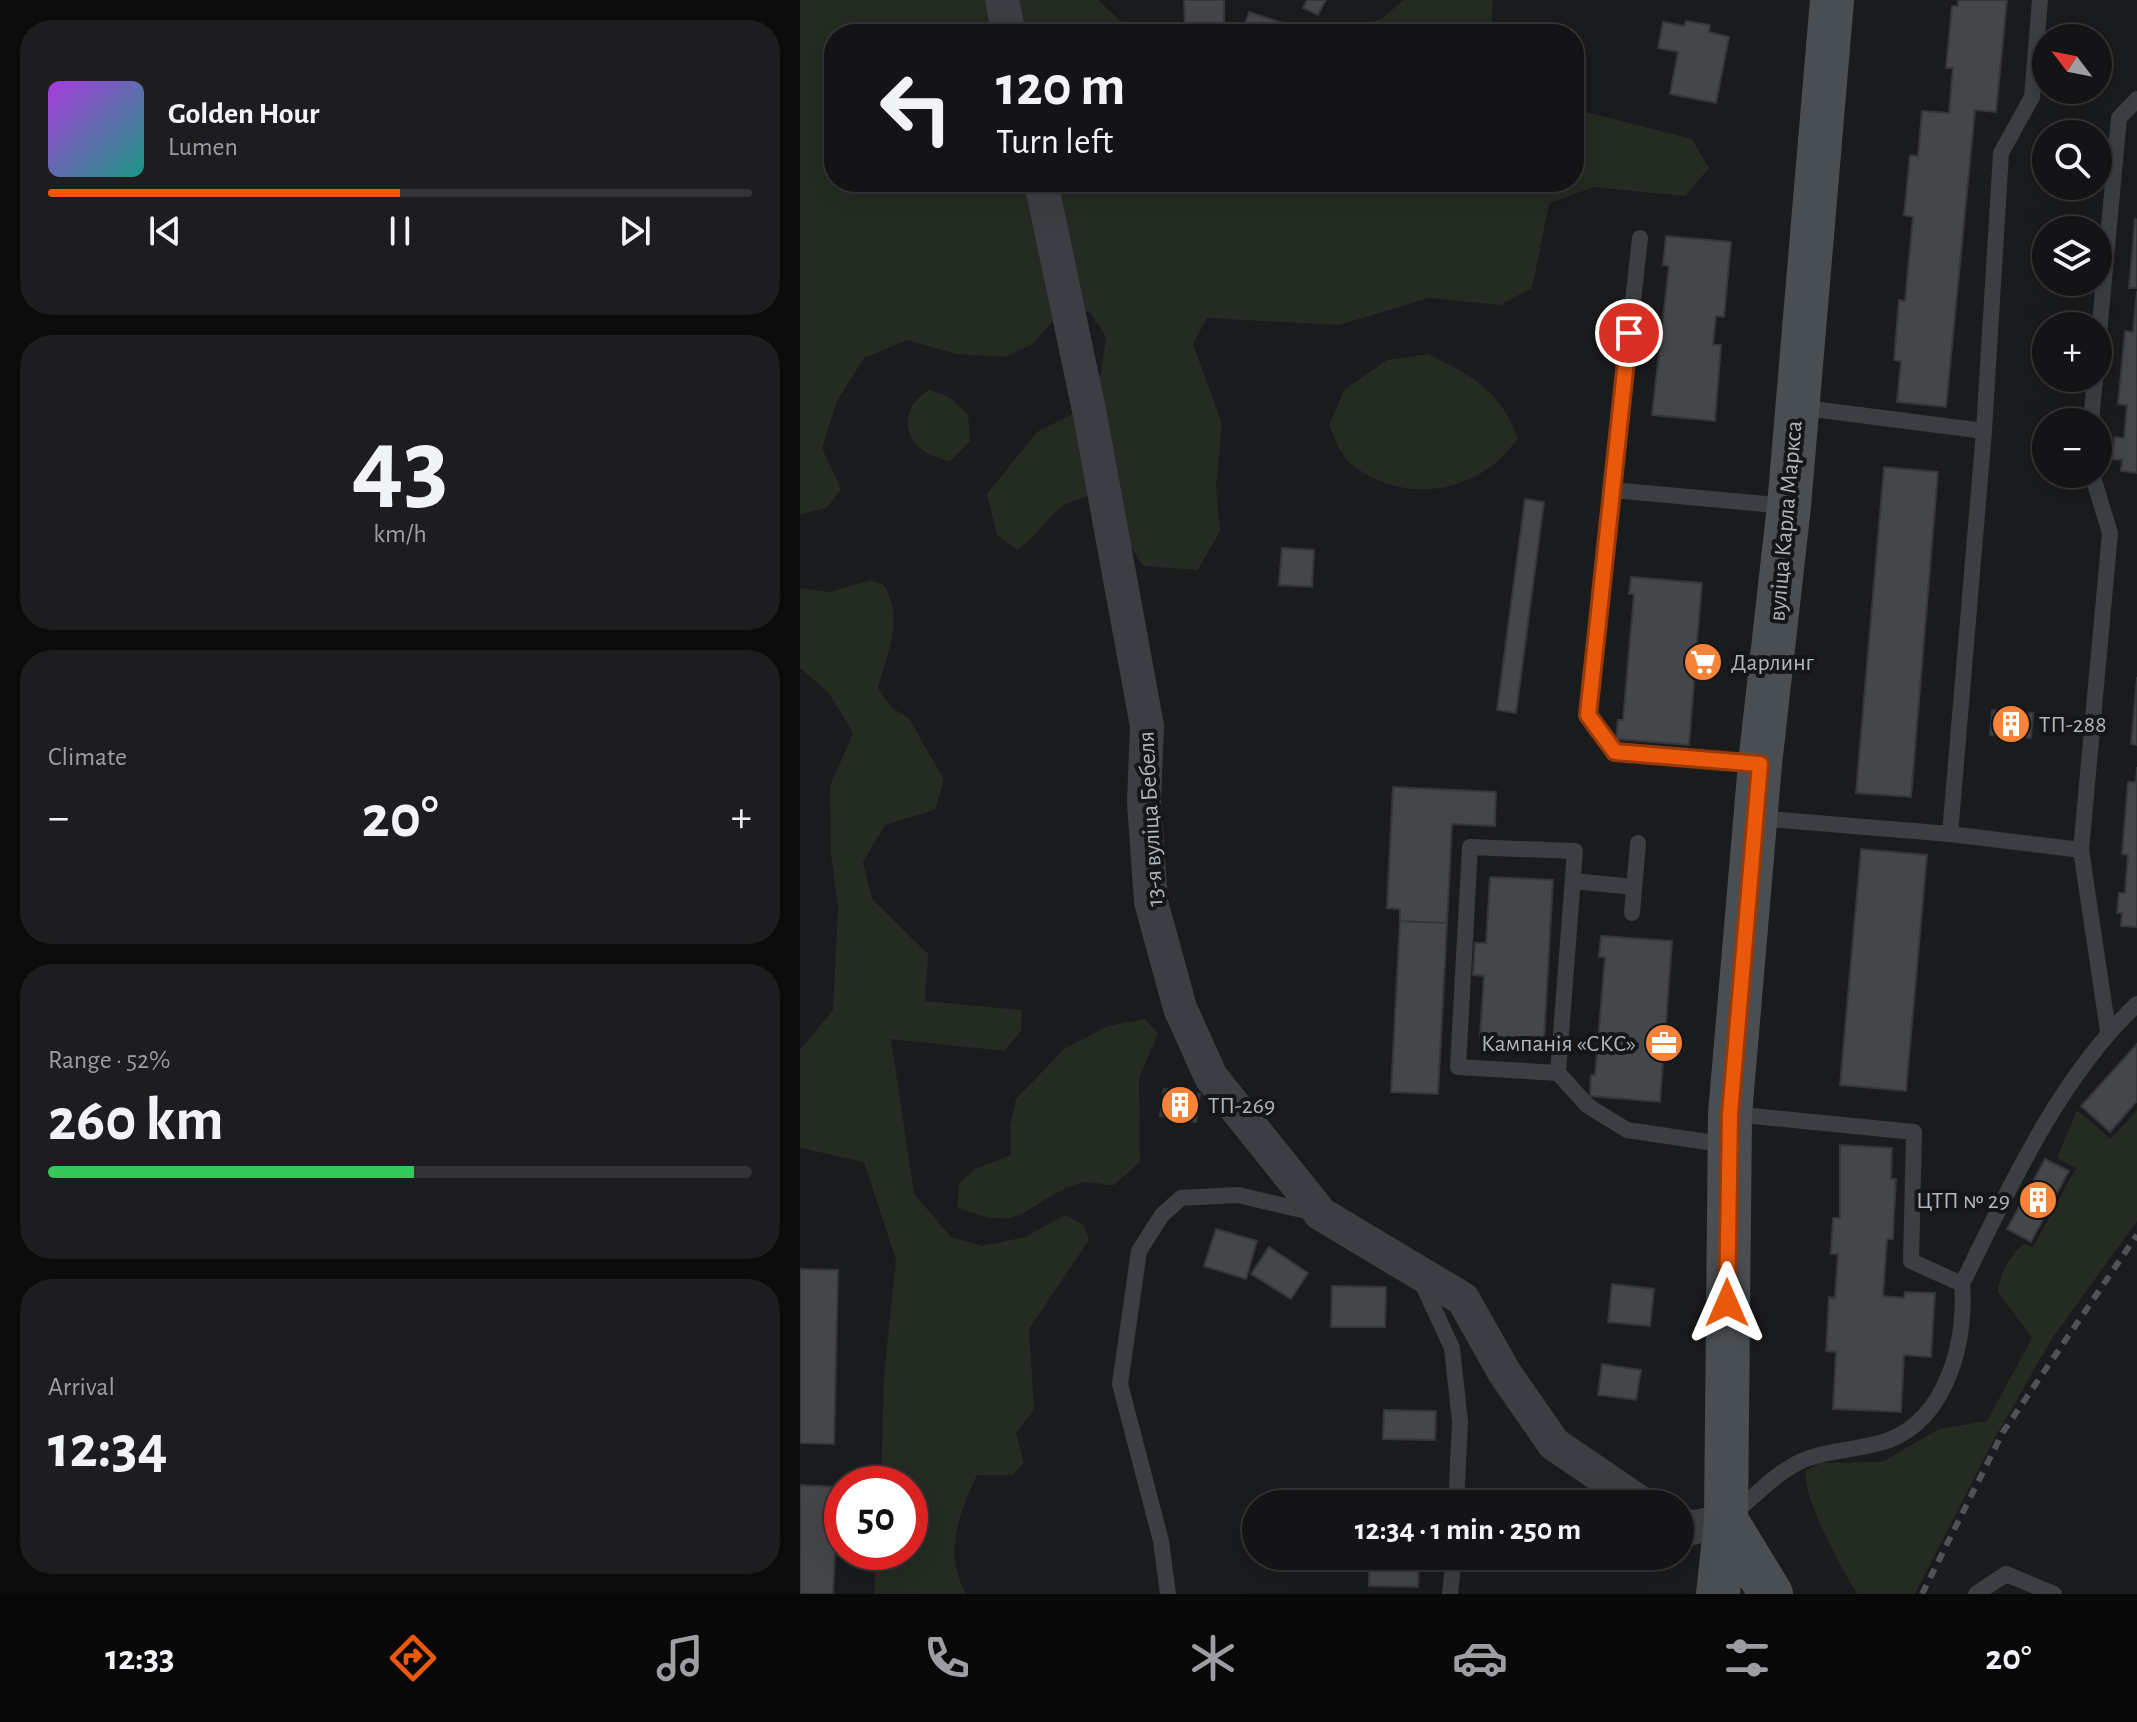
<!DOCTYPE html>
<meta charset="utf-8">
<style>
:root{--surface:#141416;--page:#1d1d1f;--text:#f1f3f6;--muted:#9d9ea1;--line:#333335;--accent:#ea580c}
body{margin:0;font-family:"Alegreya Sans",sans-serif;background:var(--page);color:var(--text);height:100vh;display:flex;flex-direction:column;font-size:30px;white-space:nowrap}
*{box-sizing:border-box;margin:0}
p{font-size:26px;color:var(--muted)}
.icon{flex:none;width:44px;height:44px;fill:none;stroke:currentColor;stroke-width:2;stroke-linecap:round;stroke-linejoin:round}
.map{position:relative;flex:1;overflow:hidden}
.drawer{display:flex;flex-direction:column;gap:20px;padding:20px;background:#0b0b0c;width:800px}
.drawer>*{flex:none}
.guide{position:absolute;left:24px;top:24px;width:760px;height:168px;border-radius:32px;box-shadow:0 8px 32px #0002,0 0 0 2px var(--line);background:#141416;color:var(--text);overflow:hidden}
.needle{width:52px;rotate:302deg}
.fabs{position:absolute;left:1232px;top:24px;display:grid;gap:16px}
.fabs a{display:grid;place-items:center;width:80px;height:80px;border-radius:50%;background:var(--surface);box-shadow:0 8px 32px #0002,0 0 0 2px var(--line);font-size:40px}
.speed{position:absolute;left:24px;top:1466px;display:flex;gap:16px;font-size:40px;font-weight:700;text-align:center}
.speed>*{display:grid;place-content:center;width:104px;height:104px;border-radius:50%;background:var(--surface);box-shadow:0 8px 32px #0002,0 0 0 2px var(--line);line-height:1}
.speed .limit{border:12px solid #d22;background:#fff;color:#111}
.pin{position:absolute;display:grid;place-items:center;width:68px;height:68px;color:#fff;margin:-34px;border:4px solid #fff;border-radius:50%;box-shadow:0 2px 8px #0007}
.me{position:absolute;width:88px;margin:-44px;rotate:0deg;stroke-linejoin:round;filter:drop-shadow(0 0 6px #0008)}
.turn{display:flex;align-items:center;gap:28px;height:168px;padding:0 40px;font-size:36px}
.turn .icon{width:104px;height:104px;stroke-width:2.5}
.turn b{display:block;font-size:56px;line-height:68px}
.big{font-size:60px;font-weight:700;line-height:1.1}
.drawer .tile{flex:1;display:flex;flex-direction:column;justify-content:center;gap:12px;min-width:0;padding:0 28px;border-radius:32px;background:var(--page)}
.drawer .dial{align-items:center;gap:0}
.dial b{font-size:104px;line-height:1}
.song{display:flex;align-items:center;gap:24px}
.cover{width:96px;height:96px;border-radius:12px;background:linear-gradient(135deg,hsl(280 70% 55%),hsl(170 70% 35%))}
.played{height:8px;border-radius:4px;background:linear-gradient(90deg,var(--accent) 50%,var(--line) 50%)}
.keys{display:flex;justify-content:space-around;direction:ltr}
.heat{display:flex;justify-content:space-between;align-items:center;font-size:44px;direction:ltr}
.charge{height:12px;border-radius:6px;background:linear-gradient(90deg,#34c759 52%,var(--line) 0)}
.trip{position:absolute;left:442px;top:1490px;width:452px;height:80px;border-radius:40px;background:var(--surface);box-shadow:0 8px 32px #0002,0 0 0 2px var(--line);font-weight:700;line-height:80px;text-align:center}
.tabs{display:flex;height:128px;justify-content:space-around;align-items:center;background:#080809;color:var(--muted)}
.tabs .icon{width:56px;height:56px}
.tabs .on{color:var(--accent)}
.tabs b{font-size:36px;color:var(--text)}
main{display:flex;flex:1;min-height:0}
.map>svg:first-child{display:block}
.green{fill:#232b22}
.building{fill:#44464a;stroke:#343639;stroke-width:2}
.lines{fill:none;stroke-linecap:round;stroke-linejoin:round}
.service{stroke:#3b3e42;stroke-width:16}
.minor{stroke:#3b3e42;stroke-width:34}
.secondary{stroke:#494e52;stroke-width:44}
.rail{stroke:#4e5357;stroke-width:6;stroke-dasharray:10 8;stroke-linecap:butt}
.route-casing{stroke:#983908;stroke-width:20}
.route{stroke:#ea580c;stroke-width:14}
.labels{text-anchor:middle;stroke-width:8;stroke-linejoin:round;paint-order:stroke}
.street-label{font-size:24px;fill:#adb6bc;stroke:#151618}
.poi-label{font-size:24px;fill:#adb6bc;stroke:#151618;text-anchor:start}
</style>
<main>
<section class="drawer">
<div class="tile">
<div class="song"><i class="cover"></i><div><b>Golden Hour</b><p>Lumen</p></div></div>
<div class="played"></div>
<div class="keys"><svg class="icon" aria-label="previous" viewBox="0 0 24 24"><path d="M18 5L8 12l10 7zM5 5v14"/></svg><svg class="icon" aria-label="pause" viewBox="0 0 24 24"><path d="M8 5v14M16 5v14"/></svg><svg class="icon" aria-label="next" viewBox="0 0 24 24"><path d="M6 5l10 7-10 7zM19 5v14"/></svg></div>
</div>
<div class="tile dial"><b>43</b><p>km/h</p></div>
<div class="tile"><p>Climate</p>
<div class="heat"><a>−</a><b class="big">20°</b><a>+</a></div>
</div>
<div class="tile"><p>Range · 52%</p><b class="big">260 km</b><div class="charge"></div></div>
<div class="tile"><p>Arrival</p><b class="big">12:34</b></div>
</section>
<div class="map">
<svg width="1337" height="1594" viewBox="0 0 1337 1594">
<rect width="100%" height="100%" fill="#1a1b1d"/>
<path class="green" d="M 0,0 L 298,0 L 335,34 L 34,34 L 34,182 L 774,182 L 774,109 L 892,139 L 909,168 L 885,196 L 793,187 L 749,204 L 732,288 L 700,305 L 629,298 L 539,325 L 407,318 L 393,344 L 422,424 L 416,486 L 420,531 L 398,570 L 343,566 L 297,494 C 244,505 254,524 217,550 L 197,535 L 187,494 L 237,432 L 277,412 L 301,373 L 306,337 L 290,312 L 262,310 L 233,344 L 205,357 L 156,354 L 107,340 L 64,358 L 37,401 L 22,448 L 41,489 L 27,508 L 0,514 Z
M 604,0 L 693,0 L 691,34 L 538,34 L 581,19 Z
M 628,354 C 672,376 700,390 718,438 C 680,494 603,507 550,463 C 540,455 534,436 529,425 L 544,390 L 587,360 Z
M 130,390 L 149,397 L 168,414 L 170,441 L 150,462 C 140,458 127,455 120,448 C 99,430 107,400 130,390 Z
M 70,580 L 84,585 C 104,621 88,650 78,688 L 92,708 L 109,718 L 144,780 L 135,810 L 85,825 L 63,862 L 72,899 L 128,954 L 125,1001 L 222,1010 L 221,1031 L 204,1051 L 91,1039 L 114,1194 L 151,1237 L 182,1246 L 225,1237 L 265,1215 L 284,1225 L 289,1240 L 229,1329 L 234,1409 L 216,1433 L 224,1463 L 213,1475 L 177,1475 C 159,1515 143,1552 166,1594 L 74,1594 L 77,1552 L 110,1552 L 110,1484 L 81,1484 L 84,1374 L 96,1260 L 64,1162 L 0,1148 L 0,1050 L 33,1010 L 38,906 L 31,855 L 30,786 L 53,733 L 29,693 L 0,668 L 0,588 L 30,592 Z
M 345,1019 L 358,1034 L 339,1078 L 340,1162 L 314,1185 C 303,1185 287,1180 277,1184 C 221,1204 225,1236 157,1207 L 159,1183 L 175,1169 L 211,1155 L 210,1127 L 216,1099 L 264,1049 L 308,1026 Z
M 1277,1110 L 1311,1139 L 1337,1110 L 1337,1221 L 1251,1340 L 1191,1445 L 1115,1594 L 1057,1594 C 1042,1568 1001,1497 1006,1470 L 1021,1463 L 1082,1462 L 1139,1429 L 1187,1421 L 1232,1338 L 1198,1292 C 1200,1274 1209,1256 1224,1244 L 1233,1247 L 1276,1168 L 1257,1158 Z"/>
<path class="building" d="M 384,0 L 424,0 L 424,32 L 385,33 Z
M 507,0 L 526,0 L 518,15 L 503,8 Z
M 1158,0 L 1207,0 L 1196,112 L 1175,110 L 1146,407 L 1097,402 L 1101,361 L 1094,360 L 1099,300 L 1105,301 L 1113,217 L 1104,215 L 1110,155 L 1118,156 L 1122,111 L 1149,113 L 1153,68 L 1146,68 L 1152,6 L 1158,6 Z
M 449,12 L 492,26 L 490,34 L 442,34 Z
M 886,21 L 910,25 L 909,32 L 929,37 L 916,103 L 870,94 L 878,52 L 858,48 L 863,22 L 884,26 Z
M 1335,219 L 1337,220 L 1337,288 L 1329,288 Z
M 866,236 L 931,242 L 924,317 L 916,316 L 913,345 L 921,345 L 915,421 L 852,415 L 869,266 L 863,265 Z
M 1337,291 L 1337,473 L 1321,471 L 1322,460 L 1312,459 L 1315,437 L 1324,438 L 1327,405 L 1318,404 L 1325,331 L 1333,332 Z
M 1084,467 L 1138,472 L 1111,797 L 1056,793 Z
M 725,499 L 744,502 L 716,713 L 697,710 Z
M 482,548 L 514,550 L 512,587 L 479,585 Z
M 831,577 L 902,583 L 896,651 L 904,651 L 902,672 L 895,671 L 889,745 L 816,739 L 818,720 L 823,720 L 834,594 L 829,594 Z
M 1337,677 L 1337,745 L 1331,744 Z
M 1192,710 L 1233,713 L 1231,738 L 1190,735 Z
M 1337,767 L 1337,927 L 1321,926 L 1322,913 L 1317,913 L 1319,893 L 1325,893 L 1328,855 L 1322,854 L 1328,782 L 1336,782 Z
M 593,787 L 696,792 L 695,826 L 652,824 L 647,923 L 600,921 L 600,909 L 587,908 Z
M 1061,849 L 1127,855 L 1106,1091 L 1040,1085 Z
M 690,877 L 753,880 L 744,1040 L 680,1037 L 684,976 L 673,975 L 675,943 L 686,943 Z
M 600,921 L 647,923 L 638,1094 L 591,1092 Z
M 801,936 L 872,941 L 860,1102 L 790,1096 L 791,1075 L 795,1075 L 805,957 L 799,957 Z
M 1337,1044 L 1337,1101 L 1310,1132 L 1281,1106 Z
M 364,1089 L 400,1094 L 396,1122 L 360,1116 Z
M 1040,1145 L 1092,1148 L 1091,1179 L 1096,1179 L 1094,1214 L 1093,1239 L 1087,1239 L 1083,1296 L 1104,1298 L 1105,1292 L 1135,1293 L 1131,1357 L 1104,1355 L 1101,1412 L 1033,1409 L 1036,1352 L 1026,1351 L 1029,1297 L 1035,1298 L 1038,1254 L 1031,1254 L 1033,1218 L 1040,1218 Z
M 1245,1159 L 1269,1171 L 1231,1242 L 1207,1229 Z
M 416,1229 L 457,1241 L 446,1279 L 404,1266 Z
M 469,1247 L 508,1273 L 491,1299 L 451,1274 Z
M 0,1269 L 38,1270 L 34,1444 L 0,1443 Z
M 812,1284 L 854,1289 L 850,1326 L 808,1322 Z
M 532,1286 L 586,1287 L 585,1327 L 531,1327 Z
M 802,1364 L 841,1370 L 836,1400 L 798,1395 Z
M 584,1410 L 636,1411 L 635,1440 L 583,1439 Z
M 0,1485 L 38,1487 L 33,1594 L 0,1594 Z
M 569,1556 L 619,1556 L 618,1587 L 569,1586 Z"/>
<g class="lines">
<path class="service" d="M 840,238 L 812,490 L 987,506
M 1298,344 L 1319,118 L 1337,99
M 997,407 L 1184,431 L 1201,153 L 1232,97 L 1240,0
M 1291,422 L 1295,378
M 1292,474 L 1310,533 L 1281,850 L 1308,1031
M 812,490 L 788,715 L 815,752 L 958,764
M 957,818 L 1150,834 L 1281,850
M 1150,834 L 1184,431
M 773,881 L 834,887
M 832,913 L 838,843
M 758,1073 L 775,851 L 670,847 L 658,1067 L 758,1073 L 788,1106 L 827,1130 L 928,1145
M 932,1114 L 1114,1132 L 1111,1261 L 1162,1284 C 1167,1340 1147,1418 1089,1440 C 1065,1449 1037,1449 1012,1457 C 982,1466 956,1495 933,1514
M 621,1281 L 652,1348 L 660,1422 L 656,1504
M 1162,1284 C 1210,1187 1258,1079 1337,1004
M 368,1594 L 361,1541 L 320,1384 L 339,1251 L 362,1215 L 381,1198 L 438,1195 L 515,1213
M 650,1594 L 654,1556
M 1176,1594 L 1206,1574 L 1254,1594"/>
<path class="minor" d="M 202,0 L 209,34
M 241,182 L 290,415 L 347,726 L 344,802 L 351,902 L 380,1008 L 411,1077 L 521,1214 L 663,1299 L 704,1372 L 754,1444 L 842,1504
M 880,1523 L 892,1528 L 926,1520"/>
<path class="secondary" d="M 926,1520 L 971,1594
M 918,1594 L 926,1520 L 930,1114 L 960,764 L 989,506 L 1032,0"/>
<path class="rail" d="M 1122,1594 L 1203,1432 L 1337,1235"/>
</g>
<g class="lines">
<defs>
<path id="route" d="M 829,333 L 788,715 L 815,752 L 960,764 L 930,1114 L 927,1303"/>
</defs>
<use href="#route" class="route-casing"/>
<use href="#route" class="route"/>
</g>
<defs>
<symbol id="supermarket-disc" viewBox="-11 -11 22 22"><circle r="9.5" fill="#f78238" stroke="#151618"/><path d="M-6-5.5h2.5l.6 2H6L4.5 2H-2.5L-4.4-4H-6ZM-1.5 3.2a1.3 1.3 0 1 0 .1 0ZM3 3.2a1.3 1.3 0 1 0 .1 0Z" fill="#fff"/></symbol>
<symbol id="building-disc" viewBox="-11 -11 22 22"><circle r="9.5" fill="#f78238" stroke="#151618"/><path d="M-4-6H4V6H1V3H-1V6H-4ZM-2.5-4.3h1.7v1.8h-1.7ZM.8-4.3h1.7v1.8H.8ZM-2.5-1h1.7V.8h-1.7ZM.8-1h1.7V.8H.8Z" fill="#fff"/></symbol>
<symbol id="office-disc" viewBox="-11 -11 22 22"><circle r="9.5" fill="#f78238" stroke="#151618"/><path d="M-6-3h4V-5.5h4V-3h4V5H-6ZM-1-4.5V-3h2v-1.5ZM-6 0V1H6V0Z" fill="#fff"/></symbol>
</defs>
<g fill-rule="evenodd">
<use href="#supermarket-disc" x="881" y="640" width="44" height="44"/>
<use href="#building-disc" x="1189" y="702" width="44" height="44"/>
<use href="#office-disc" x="842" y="1021" width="44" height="44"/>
<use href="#building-disc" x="358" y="1083" width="44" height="44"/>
<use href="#building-disc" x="1216" y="1178" width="44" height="44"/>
</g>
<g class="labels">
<g class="street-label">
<text transform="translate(985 521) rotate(-85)" y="8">вуліца Карла Маркса</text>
<text transform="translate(350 819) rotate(-93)" y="8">13-я вуліца Бебеля</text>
</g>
<g class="poi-label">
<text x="931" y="670">Дарлинг</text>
<text x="1239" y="732">ТП-288</text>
<text x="836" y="1051" text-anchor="end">Кампанія «СКС»</text>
<text x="408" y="1113">ТП-269</text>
<text x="1210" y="1208" text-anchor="end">ЦТП № 29</text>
</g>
</g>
</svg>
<div class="fabs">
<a><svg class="needle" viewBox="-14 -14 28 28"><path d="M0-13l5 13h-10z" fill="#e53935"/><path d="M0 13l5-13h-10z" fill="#9d9ea1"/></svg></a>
<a><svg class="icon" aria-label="search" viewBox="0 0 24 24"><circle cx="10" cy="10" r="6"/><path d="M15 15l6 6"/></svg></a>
<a><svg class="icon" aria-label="layers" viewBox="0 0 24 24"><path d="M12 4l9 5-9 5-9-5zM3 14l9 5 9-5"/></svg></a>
<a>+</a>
<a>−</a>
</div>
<div class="speed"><div class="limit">50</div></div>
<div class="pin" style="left:829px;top:333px;background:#d93025"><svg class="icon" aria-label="arrive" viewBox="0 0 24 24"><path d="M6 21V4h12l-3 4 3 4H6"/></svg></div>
<svg class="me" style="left:927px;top:1303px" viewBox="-20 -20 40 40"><path d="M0-17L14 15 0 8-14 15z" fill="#ea580c" stroke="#fff" stroke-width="4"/></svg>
<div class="trip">12:34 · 1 min · 250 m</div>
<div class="guide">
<div class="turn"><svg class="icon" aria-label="left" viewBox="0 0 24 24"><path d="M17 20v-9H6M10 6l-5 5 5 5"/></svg><div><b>120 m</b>Turn left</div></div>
</div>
</div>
</main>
<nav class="tabs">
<b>12:33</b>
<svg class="icon on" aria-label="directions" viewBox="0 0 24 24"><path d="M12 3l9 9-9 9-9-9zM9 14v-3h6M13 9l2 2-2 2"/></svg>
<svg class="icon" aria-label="music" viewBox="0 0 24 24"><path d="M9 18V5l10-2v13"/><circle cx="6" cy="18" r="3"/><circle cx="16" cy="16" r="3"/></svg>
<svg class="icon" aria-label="phone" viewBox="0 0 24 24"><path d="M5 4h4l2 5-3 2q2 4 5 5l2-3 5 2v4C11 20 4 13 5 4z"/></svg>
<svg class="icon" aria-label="climate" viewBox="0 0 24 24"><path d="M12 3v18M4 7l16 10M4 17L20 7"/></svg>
<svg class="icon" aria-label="car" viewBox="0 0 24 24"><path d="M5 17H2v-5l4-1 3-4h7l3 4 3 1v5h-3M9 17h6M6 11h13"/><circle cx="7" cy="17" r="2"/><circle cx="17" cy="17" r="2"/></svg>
<svg class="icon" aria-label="filters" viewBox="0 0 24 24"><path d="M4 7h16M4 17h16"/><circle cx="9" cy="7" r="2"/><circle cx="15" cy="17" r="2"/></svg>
<b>20°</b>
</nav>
